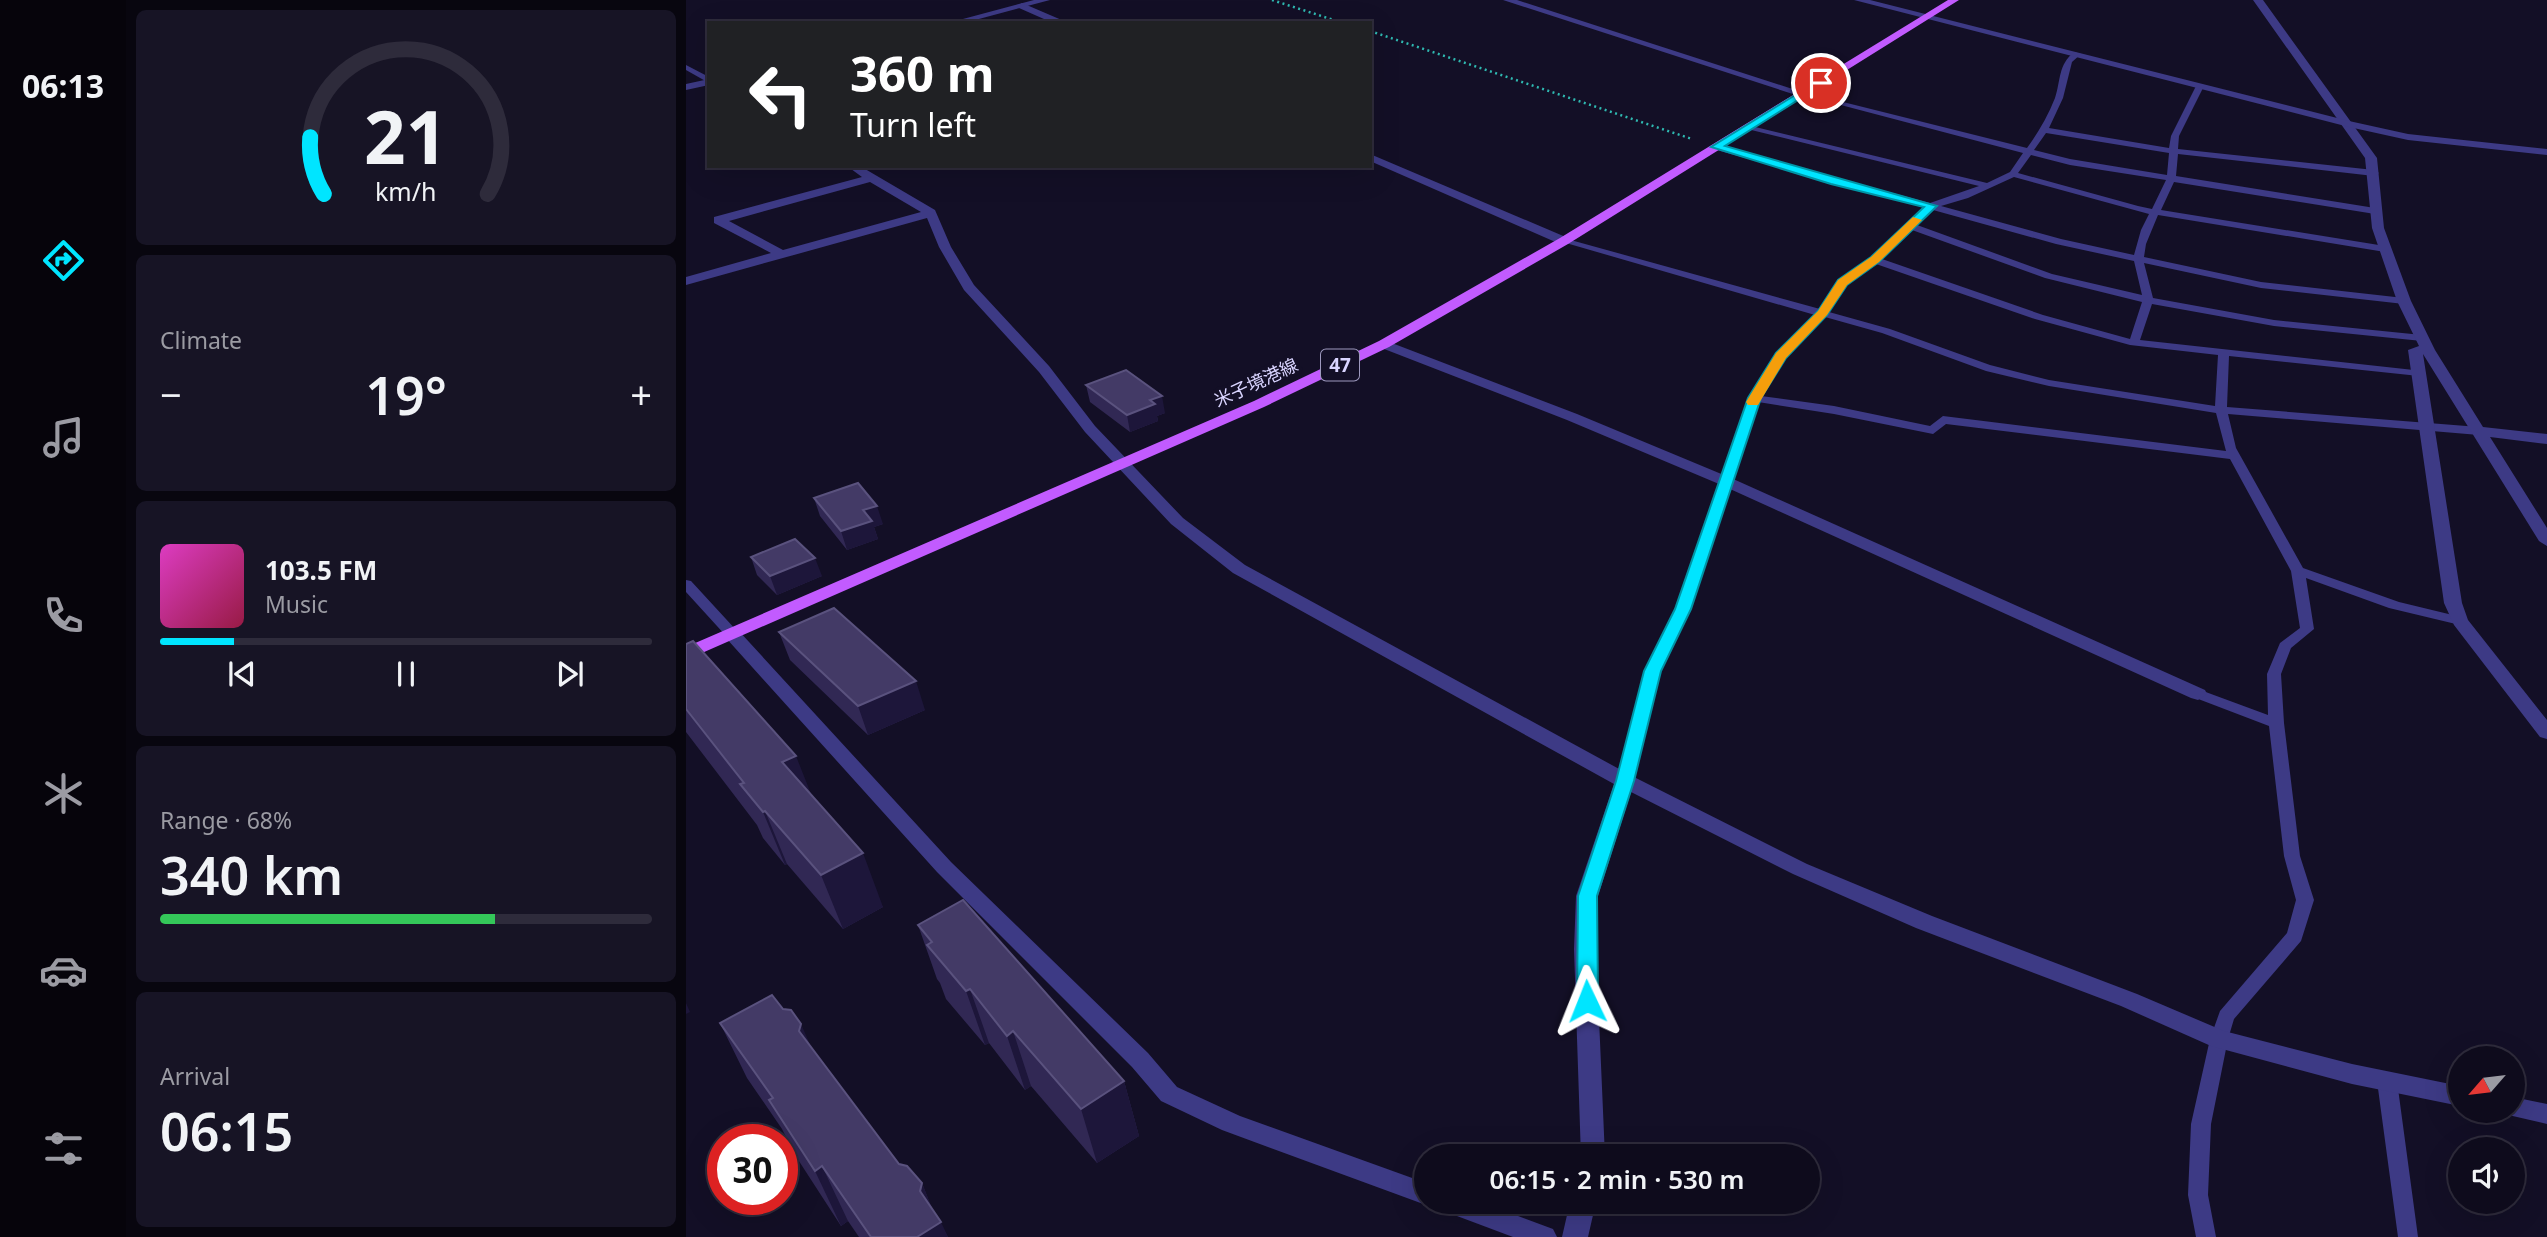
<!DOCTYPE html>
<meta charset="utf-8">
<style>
:root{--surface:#0e0b1c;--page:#171425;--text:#f1f3f6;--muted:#9b9ba3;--line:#2e2b3b;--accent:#00e5ff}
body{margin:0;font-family:"Noto Sans","Noto Sans JP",sans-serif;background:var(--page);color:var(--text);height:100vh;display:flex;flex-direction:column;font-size:26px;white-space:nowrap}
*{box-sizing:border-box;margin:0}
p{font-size:23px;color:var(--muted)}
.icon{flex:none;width:38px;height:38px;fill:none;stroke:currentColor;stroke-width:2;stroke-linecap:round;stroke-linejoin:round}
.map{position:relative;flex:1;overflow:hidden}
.details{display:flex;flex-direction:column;gap:10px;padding:10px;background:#08060f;width:560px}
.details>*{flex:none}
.guide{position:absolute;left:21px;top:21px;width:665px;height:147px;border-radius:0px;box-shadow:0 7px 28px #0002,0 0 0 2px var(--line);background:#202124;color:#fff;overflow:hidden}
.needle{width:46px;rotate:242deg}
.tools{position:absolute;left:1762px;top:1046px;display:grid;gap:14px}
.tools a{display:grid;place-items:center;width:77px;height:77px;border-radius:50%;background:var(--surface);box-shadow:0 7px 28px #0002,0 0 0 2px var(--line);font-size:35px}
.speed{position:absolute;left:21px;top:1124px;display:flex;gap:14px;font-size:35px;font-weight:700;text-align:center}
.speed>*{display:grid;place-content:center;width:91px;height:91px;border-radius:50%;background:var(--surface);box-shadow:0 7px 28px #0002,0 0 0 2px var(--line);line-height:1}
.speed .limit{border:10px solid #d22;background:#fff;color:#111}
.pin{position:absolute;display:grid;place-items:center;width:60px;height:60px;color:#fff;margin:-30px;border:4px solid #fff;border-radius:50%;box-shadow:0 2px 7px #0007}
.me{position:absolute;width:77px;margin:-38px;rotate:358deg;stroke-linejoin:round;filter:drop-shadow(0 0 5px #0008)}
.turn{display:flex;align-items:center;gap:24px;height:147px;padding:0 28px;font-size:32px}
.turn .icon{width:91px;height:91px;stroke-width:2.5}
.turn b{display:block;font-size:49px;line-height:60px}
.big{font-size:52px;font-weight:600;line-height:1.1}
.details .widget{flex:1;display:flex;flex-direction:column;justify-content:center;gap:10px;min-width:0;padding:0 24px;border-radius:10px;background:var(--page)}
.details .dial{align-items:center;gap:0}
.dial svg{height:182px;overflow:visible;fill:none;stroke:var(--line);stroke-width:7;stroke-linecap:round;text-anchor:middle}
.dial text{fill:var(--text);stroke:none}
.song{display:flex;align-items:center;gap:21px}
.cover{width:84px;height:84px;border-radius:10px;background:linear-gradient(135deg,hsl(310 70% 55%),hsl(340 70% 35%))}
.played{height:7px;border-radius:4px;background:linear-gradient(90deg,var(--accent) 15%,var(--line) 15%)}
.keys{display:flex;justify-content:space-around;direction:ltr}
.heat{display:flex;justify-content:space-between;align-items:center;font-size:38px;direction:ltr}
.charge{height:10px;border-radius:5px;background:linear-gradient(90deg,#34c759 68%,var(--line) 0)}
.trip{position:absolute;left:728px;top:1144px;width:406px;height:70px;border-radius:35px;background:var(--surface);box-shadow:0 7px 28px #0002,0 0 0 2px var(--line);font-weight:600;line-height:70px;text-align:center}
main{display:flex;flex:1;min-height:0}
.tab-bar{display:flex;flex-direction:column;width:126px;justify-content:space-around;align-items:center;background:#06040b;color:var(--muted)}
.tab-bar .icon{width:49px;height:49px}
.tab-bar .current{color:var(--accent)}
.tab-bar b{font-size:32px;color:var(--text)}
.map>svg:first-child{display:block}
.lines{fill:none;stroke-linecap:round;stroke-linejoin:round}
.path{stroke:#2fb8b0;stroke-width:2.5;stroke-dasharray:2 3.5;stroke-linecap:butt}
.service{fill:#3d3a85;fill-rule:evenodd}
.minor{fill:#3d3a85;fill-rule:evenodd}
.tertiary{fill:#3d3a85;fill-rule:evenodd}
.primary{fill:#c25bff;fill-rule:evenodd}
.wall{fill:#312854}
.shaded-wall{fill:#1d163a}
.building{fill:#433a66;stroke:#5a527e;stroke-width:2}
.route{fill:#00e5ff;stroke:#0095a6;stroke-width:2}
.slow{fill:#f59e0b}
.labels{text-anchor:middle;stroke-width:7;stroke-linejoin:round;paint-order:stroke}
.far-street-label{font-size:18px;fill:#d9d4ff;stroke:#130f26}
.shield{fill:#130f26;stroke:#9e99be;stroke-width:2}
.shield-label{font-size:19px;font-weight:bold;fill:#d9d4ff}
</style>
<main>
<nav class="tab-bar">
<b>06:13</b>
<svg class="icon current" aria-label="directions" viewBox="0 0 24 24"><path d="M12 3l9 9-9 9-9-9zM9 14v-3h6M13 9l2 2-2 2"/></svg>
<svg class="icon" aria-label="music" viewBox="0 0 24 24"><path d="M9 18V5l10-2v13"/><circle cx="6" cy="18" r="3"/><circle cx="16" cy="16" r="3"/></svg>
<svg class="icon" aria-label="phone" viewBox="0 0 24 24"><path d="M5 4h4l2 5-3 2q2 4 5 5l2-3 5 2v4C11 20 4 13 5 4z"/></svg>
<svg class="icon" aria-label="climate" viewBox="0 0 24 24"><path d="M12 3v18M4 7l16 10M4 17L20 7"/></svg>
<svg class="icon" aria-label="car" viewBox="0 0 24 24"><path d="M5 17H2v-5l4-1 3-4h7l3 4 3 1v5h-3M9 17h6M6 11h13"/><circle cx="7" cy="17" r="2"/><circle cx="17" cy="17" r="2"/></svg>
<svg class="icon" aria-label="filters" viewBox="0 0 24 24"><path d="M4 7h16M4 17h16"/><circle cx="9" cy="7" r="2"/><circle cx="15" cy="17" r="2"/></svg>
</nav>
<section class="details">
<div class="widget dial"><svg viewBox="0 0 100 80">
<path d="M14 69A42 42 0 1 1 86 69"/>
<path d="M14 69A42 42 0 0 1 8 44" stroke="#00e5ff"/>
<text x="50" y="56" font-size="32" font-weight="700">21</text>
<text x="50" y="72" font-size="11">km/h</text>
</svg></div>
<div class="widget"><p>Climate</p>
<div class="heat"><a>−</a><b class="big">19°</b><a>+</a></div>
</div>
<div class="widget">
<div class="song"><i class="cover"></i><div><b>103.5 FM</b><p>Music</p></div></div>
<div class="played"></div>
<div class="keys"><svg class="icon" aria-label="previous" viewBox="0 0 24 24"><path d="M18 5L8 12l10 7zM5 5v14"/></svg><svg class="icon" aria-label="pause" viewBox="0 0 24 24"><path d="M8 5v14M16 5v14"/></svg><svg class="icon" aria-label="next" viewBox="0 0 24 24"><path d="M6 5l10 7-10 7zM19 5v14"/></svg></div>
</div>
<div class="widget"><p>Range · 68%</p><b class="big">340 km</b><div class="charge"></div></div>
<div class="widget"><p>Arrival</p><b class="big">06:15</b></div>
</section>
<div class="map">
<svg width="1861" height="1237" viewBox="0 0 1861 1237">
<rect width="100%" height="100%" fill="#130f26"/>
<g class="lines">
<path class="path" d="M 586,0 L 657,23
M 684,31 L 1006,139"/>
<path class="service" d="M 1388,52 L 1395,54 L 1386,62 L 1377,98 L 1363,128 L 1483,148 L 1485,136 L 1510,86 L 1514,84 L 1518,86 L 1493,136 L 1492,149 L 1688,170 L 1693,173 L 1688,176 L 1492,154 L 1490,176 L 1689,208 L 1694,211 L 1689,214 L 1488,182 L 1475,210 L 1699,246 L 1704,249 L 1699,252 L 1472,215 L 1460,244 L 1458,257 L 1575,282 L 1718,298 L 1723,301 L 1718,304 L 1575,288 L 1458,263 L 1467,298 L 1588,320 L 1736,335 L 1741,338 L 1736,341 L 1588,326 L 1466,304 L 1454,340 L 1737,371 L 1737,375 L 1733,376 L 1543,356 L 1541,407 L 1793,427 L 1799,431 L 1793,435 L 1542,414 L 1550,448 L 1617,568 L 1713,602 L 1779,618 L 1781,621 L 1774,625 L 1703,608 L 1620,578 L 1628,629 L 1605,648 L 1595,674 L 1598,723 L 1614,856 L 1628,900 L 1615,941 L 1548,1019 L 1542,1039 L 1525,1124 L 1522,1195 L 1530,1237 L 1510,1237 L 1502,1195 L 1505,1124 L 1524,1039 L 1534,1011 L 1601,933 L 1610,900 L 1598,856 L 1583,726 L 1507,697 L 1505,694 L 1507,691 L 1517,691 L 1582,715 L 1581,674 L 1594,643 L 1614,628 L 1605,571 L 1544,459 L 1260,424 L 1247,434 L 1148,414 L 1072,402 L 1004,609 L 973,671 L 947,781 L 945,785 L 933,785 L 931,781 L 959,671 L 990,609 L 1062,398 L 1091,354 L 1129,315 L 873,241 L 881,239 L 1134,309 L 1152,281 L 1185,258 L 1239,208 L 1027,149 L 1027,145 L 1244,203 L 1293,186 L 1057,128 L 1061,125 L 1301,183 L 1324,172 L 1337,153 L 1113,94 L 1117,92 L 1341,148 C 1352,133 1362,116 1369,98 C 1375,80 1372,65 1388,52 ZM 1360,133 L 1483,153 L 1481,175 L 1384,159 L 1348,150 ZM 1345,155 L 1384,165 L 1480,180 L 1466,209 L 1452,206 L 1332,173 ZM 1328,177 L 1463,214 L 1455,230 L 1448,255 L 1375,239 L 1255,206 L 1282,198 ZM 1247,210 L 1370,244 L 1448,261 L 1456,295 L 1366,274 L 1231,225 ZM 1226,230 L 1359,278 L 1456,302 L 1444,339 L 1357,315 L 1196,259 ZM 1190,264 L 1349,319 L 1444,345 L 1532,355 L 1529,406 L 1363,380 L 1304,365 L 1204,329 L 1143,312 L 1160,285 ZM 1139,317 L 1196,333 L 1300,371 L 1363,386 L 1530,413 L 1540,451 L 1257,416 L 1244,426 L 1148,406 L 1075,396 L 1099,358 Z
M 0,65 L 23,77 L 23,83 L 0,70 Z
M 0,580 L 5,581 L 51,631 L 53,634 L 51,637 L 41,637 L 0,592 Z
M 1701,1073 L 1708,1075 L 1711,1081 L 1732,1237 L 1712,1237 L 1691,1081 L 1694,1075 Z"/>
<path class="minor" d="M 348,0 L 364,0 L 278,23 L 262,23 Z
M 817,0 L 831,0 L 1122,94 L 1113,96 Z
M 1567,0 L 1577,0 L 1691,158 L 1698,228 L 1725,301 L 1749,350 L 1797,427 L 1861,434 L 1861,444 L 1804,437 L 1861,528 L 1861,546 L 1853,541 L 1737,354 L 1776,603 L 1782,620 L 1861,720 L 1861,739 L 1854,737 L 1768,625 L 1758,603 L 1722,350 L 1733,346 L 1711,301 L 1686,228 L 1679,158 Z
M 23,79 L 23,85 L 0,90 L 0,84 Z
M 161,166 L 174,166 L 249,210 L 265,247 L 288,285 L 363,366 L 409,426 L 497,518 L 559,565 L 946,776 L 1121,864 L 1246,916 L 1451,994 L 1538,1031 L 1666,1064 L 1774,1086 L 1774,1106 L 1666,1084 L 1525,1046 L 1435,1006 L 1230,928 L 1107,874 L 945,792 L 912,896 L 910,949 L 919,1157 L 895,1157 L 888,949 L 890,896 L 928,784 L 547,573 L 485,524 L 399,432 L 353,372 L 278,290 L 253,247 L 241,218 L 0,285 L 0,277 L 85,253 L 28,223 L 28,217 L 176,177 ZM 184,182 L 235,212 L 97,250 L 43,221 Z
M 698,340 L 891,414 L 1045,478 L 1519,690 L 1521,694 L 1512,700 L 1505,698 L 1033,484 L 881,420 L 693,347 L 691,344 Z
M 46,629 L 52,630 L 265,862 L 462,1053 L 491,1087 L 554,1116 L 740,1183 L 740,1202 L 748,1202 L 740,1205 L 536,1130 L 475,1101 L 446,1067 L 251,872 L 40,638 L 37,634 L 40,630 Z
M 1827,1097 L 1861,1104 L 1861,1124 L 1818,1114 L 1817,1111 L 1827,1111 Z
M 751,1202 L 795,1202 L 867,1229 L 871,1237 L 827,1237 L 755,1210 Z
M 884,1202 L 910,1202 L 902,1237 L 876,1237 Z"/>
<path class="tertiary" d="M 1168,0 L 1184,0 L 1663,121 L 1722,134 L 1861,149 L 1861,155 L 1722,140 L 1663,127 Z
M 336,3 L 378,21 L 379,23 L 367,23 L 333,8 L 331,6 Z
M 684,154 L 882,238 L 884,241 L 882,244 L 874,244 L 684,161 Z"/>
<path class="primary" d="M 1262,0 L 1273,0 L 882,244 L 703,347 L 578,407 L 0,660 L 0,647 L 568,401 L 693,341 L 874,238 Z"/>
</g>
<path class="wall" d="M 400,385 L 479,413 L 471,416 L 472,421 L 444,432 L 404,402 Z
M 128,498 L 197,524 L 188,527 L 192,539 L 161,550 L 134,516 Z
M 65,557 L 136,576 L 91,595 L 71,575 Z
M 93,632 L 239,710 L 182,735 L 104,660 Z
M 0,644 L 126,796 L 197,907 L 157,929 L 101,864 L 99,865 L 77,838 L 71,825 L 0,732 Z
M 232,925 L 438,1081 L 453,1136 L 411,1163 L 345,1086 L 339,1090 L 303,1043 L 299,1045 L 260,999 L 254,983 L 251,979 Z
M 34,1023 L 125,1047 L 213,1164 L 236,1183 L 246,1209 L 262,1237 L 173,1237 L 162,1221 L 155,1226 L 109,1155 L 96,1129 L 61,1078 Z"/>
<path class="shaded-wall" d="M 476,396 L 479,413 L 471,416 L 472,421 L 444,432 L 441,415 L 464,400 Z
M 191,506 L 197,524 L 188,527 L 192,539 L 161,550 L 155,531 L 177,510 Z
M 129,558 L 136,576 L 91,595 L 84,576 Z
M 230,681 L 239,710 L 182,735 L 172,706 Z
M 110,756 L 131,809 L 96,762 Z
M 79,811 L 101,864 L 99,865 L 77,812 Z
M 177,853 L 197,907 L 157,929 L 135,875 Z
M 284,989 L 303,1043 L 299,1045 L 280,991 Z
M 0,1003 L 4,1012 L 0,1014 Z
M 115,1024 L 139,1079 L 113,1031 Z
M 327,1031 L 345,1086 L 339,1090 L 321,1036 Z
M 438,1081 L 453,1136 L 411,1163 L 395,1109 Z
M 136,1166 L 162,1221 L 155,1226 L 129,1171 Z
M 236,1183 L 252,1223 L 255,1222 L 262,1237 L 231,1237 Z"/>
<path class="building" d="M 440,370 L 476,396 L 464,400 L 469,404 L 441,415 L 400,385 Z
M 172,483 L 191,506 L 177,510 L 186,521 L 155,531 L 128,498 Z
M 109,539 L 129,558 L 84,576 L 65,557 Z
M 148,608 L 230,681 L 172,706 L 93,632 Z
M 7,641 L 110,756 L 96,762 L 177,853 L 135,875 L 79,811 L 77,812 L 54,784 L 58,783 L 0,709 L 0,644 Z
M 277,900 L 438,1081 L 395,1109 L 327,1031 L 321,1036 L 284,989 L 280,991 L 241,945 L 246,942 L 232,925 Z
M 86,995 L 97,1009 L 105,1010 L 115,1024 L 113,1031 L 213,1164 L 221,1166 L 236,1183 L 234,1191 L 255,1222 L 231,1237 L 185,1237 L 136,1166 L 129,1171 L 83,1100 L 87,1098 L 34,1023 Z"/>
<path class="route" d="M 1132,81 L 1139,83 L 1039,146 L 1251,206 L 1193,262 L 1161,285 L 1141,315 L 1100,358 L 1075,398 L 1005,609 L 975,671 L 948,781 L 911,896 L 912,1001 L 909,1006 L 901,1009 L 894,1006 L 891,1001 L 892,896 L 930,781 L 958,671 L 989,609 L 1062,398 L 1090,353 L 1132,311 L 1152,280 L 1185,257 L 1238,207 L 1145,184 L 1025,147 Z"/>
<path class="slow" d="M 1227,217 L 1236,220 L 1193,262 L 1161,285 L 1141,315 L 1100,358 L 1072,405 L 1062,405 L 1060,402 L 1090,353 L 1132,311 L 1152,280 L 1185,257 Z"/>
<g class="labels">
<g class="far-street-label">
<text transform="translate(570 383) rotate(-25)" y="6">米子境港線</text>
</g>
<rect class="shield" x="635" y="349.5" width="38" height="31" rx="5"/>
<g class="shield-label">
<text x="654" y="372">47</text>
</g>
</g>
</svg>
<div class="tools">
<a><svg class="needle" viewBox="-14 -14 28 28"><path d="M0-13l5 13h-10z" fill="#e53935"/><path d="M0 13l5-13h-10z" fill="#9b9ba3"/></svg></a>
<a><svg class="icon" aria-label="sound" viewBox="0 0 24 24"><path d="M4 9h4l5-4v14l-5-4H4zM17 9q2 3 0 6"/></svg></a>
</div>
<div class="speed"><div class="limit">30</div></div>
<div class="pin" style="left:1135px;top:83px;background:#d93025"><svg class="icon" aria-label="arrive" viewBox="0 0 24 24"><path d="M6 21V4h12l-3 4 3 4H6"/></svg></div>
<svg class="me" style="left:901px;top:1001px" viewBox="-20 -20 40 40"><path d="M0-17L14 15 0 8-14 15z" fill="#00e5ff" stroke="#fff" stroke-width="4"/></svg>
<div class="trip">06:15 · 2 min · 530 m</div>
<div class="guide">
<div class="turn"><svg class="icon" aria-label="left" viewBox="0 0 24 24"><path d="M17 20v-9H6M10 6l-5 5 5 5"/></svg><div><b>360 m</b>Turn left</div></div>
</div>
</div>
</main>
